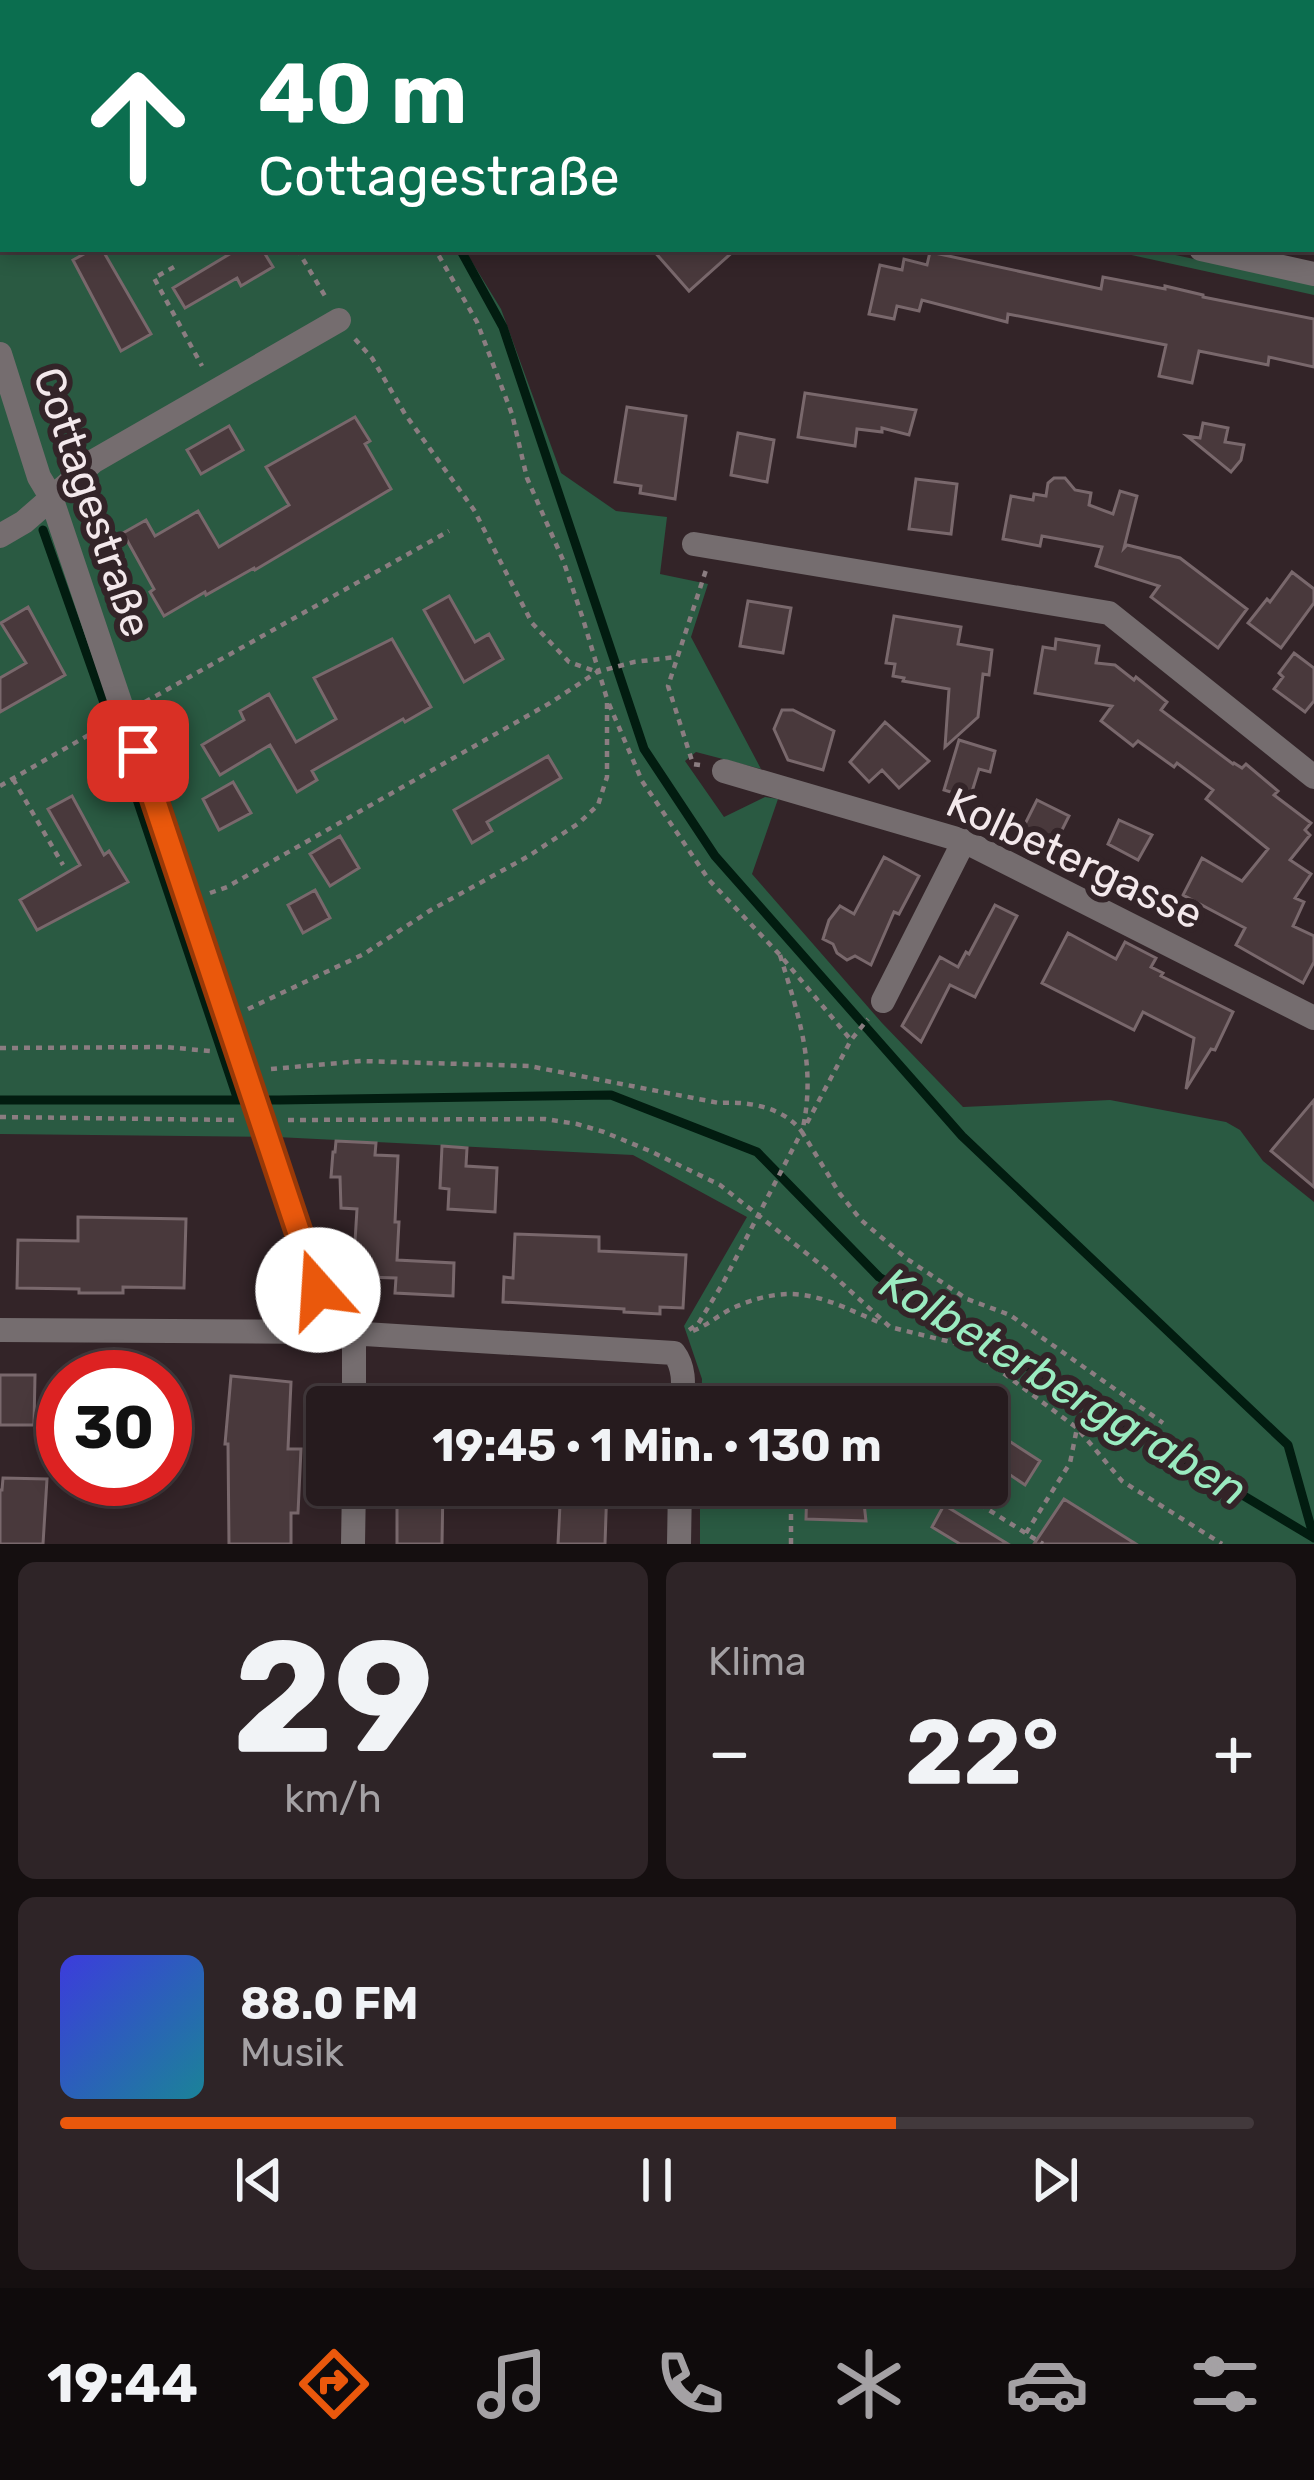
<!DOCTYPE html>
<html lang="de">
<meta charset="utf-8">
<style>
:root{--surface:#261b1e;--page:#2e2427;--text:#f1f3f6;--muted:#a4a1a4;--line:#42393c;--accent:#ea580c}
body{margin:0;font-family:Rubik,sans-serif;background:var(--page);color:var(--text);height:100vh;display:flex;flex-direction:column;font-size:45px;white-space:nowrap}
*{box-sizing:border-box;margin:0}
p{font-size:39px;color:var(--muted)}
.icon{flex:none;width:66px;height:66px;fill:none;stroke:currentColor;stroke-width:2;stroke-linecap:round;stroke-linejoin:round}
.map{position:relative;height:1544px;overflow:hidden}
.panel{display:flex;flex-direction:column;gap:18px;padding:18px;background:#150f10;flex:1}
.panel>*{flex:none}
.banner{position:absolute;left:0px;top:0px;width:1314px;height:252px;box-shadow:0 6px 18px #0003,0 0 0 3px var(--line);background:#0b6e4f;color:#fff;overflow:hidden}
.speed{position:absolute;left:36px;top:1350px;display:flex;gap:24px;font-size:60px;font-weight:700;text-align:center}
.speed>*{display:grid;place-content:center;width:156px;height:156px;border-radius:50%;background:var(--surface);box-shadow:0 6px 18px #0003,0 0 0 3px var(--line);line-height:1}
.speed .limit{border:18px solid #d22;background:#fff;color:#111}
.pin{position:absolute;display:grid;place-items:center;width:102px;height:102px;color:#fff;margin:-51px;border-radius:24px;box-shadow:0 6px 18px #0006}
.me{position:absolute;width:132px;margin:-66px;rotate:341deg;stroke-linejoin:round;filter:drop-shadow(0 0 9px #0008)}
.turn{display:flex;align-items:center;gap:42px;height:252px;padding:0 60px;font-size:54px}
.turn .icon{width:156px;height:156px;stroke-width:2.5}
.turn b{display:block;font-size:84px;line-height:102px}
.big{font-size:90px;font-weight:700;line-height:1.1}
.panel .tile{flex:1;display:flex;flex-direction:column;justify-content:center;gap:18px;min-width:0;padding:0 42px;border-radius:18px;background:var(--page)}
.panel .dial{align-items:center;gap:0}
.dial b{font-size:156px;line-height:1}
.song{display:flex;align-items:center;gap:36px}
.cover{width:144px;height:144px;border-radius:18px;background:linear-gradient(135deg,hsl(240 70% 55%),hsl(190 70% 35%))}
.played{height:12px;border-radius:6px;background:linear-gradient(90deg,var(--accent) 70%,var(--line) 70%)}
.keys{display:flex;justify-content:space-around;direction:ltr}
.heat{display:flex;justify-content:space-between;align-items:center;font-size:66px;direction:ltr}
.panel .tiles{flex:1;display:grid;gap:18px;grid-template-columns:1fr 1fr}
.tile:last-child{grid-column:span 2}
.trip{position:absolute;left:306px;top:1386px;width:702px;height:120px;border-radius:12px;background:var(--surface);box-shadow:0 6px 18px #0003,0 0 0 3px var(--line);font-weight:700;line-height:120px;text-align:center}
.tab-bar{display:flex;height:192px;justify-content:space-around;align-items:center;background:#0f0b0c;color:var(--muted)}
.tab-bar .icon{width:84px;height:84px}
.tab-bar .selected{color:var(--accent)}
.tab-bar b{font-size:54px;color:var(--text)}
.map>svg:first-child{display:block}
.green{fill:#2a5a42}
.lines{fill:none;stroke-linecap:round;stroke-linejoin:round}
.stream{stroke:#021c10;stroke-width:9}
.building{fill:#49393c;stroke:#79686c;stroke-width:3}
.path{stroke:#8b7d81;stroke-width:4.5;stroke-dasharray:6 6;stroke-linecap:butt}
.minor{stroke:#756d6f;stroke-width:24}
.route-casing{stroke:#983908;stroke-width:30}
.route{stroke:#ea580c;stroke-width:21}
.labels{text-anchor:middle;stroke-width:12;stroke-linejoin:round;paint-order:stroke}
.street-label{font-size:42px;fill:#f3e8eb;stroke:#332428}
.water-label{font-size:45px;font-style:italic;fill:#9aebc0;stroke:#332428}
</style>
<div class="map">
<svg width="1314" height="1544" viewBox="0 0 1314 1544">
<rect width="100%" height="100%" fill="#332428"/>
<path class="green" d="M 0,0 L 323,0 L 325,3 L 3,3 L 3,249 L 464,249 L 501,309 L 561,473 L 616,511 L 667,517 L 660,574 L 708,584 L 691,637 L 761,769 L 696,752 L 685,761 L 724,817 L 765,797 L 778,799 L 752,874 L 882,1023 L 963,1107 L 1110,1100 L 1226,1122 L 1240,1130 L 1263,1161 L 1314,1202 L 1314,1544 L 700,1544 L 700,1485 L 987,1485 L 987,1407 L 701,1407 L 702,1379 L 684,1326 L 747,1217 L 633,1155 L 277,1137 L 0,1134 Z
M 1104,249 L 1148,249 L 1314,285 L 1314,295 Z"/>
<g class="lines">
<path class="stream" d="M 308,0 L 311,3
M 0,211 L 3,211
M 460,249 L 503,327 L 644,749 L 715,856 L 962,1136 L 1288,1445 L 1314,1538
M 43,530 L 115,734 L 238,1100
M 0,1100 L 279,1100 L 611,1095 L 757,1152 L 879,1277 L 1314,1538"/>
</g>
<path class="building" d="M 93,249 L 102,249 L 151,334 L 121,351 L 73,260 Z
M 238,249 L 262,249 L 273,267 L 241,286 L 237,278 L 185,308 L 173,288 Z
M 652,249 L 736,249 L 689,291 Z
M 930,252 L 1101,289 L 1103,277 L 1165,289 L 1165,286 L 1203,295 L 1203,297 L 1314,319 L 1314,367 L 1269,357 L 1268,365 L 1199,351 L 1192,383 L 1159,376 L 1166,345 L 1008,314 L 1007,322 L 922,300 L 919,311 L 897,306 L 894,319 L 869,314 L 880,265 L 902,270 L 904,259 L 927,265 Z
M 805,393 L 916,410 L 909,435 L 882,428 L 882,432 L 857,429 L 855,446 L 798,437 Z
M 627,407 L 686,416 L 675,499 L 640,493 L 641,486 L 615,482 Z
M 355,417 L 370,441 L 365,444 L 391,489 L 255,570 L 254,568 L 206,595 L 205,592 L 164,616 L 150,592 L 154,589 L 123,533 L 146,520 L 155,536 L 198,511 L 219,547 L 289,505 L 266,467 Z
M 1203,423 L 1228,428 L 1225,442 L 1244,445 L 1241,460 L 1231,472 L 1187,436 L 1200,438 Z
M 229,426 L 243,450 L 201,474 L 187,450 Z
M 738,433 L 774,440 L 767,482 L 731,475 Z
M 1054,478 L 1065,478 L 1075,490 L 1091,493 L 1089,505 L 1113,514 L 1120,491 L 1137,496 L 1124,548 L 1127,545 L 1180,558 L 1247,609 L 1218,648 L 1151,597 L 1159,586 L 1096,566 L 1102,547 L 1042,536 L 1040,546 L 1003,539 L 1011,496 L 1033,500 L 1034,494 L 1046,496 L 1048,483 Z
M 916,479 L 957,484 L 951,534 L 909,529 Z
M 1292,572 L 1314,589 L 1314,603 L 1281,648 L 1248,623 L 1267,599 L 1270,602 Z
M 449,596 L 475,642 L 489,634 L 503,659 L 464,682 L 424,610 Z
M 748,601 L 791,608 L 783,653 L 740,646 Z
M 28,607 L 65,675 L 0,712 L 0,678 L 26,663 L 1,623 Z
M 894,616 L 961,627 L 958,644 L 992,650 L 989,675 L 983,674 L 978,717 L 945,747 L 949,689 L 903,681 L 904,678 L 893,676 L 895,664 L 886,663 Z
M 392,639 L 431,707 L 405,722 L 403,719 L 312,771 L 317,780 L 297,792 L 270,745 L 220,775 L 202,745 L 244,720 L 240,711 L 269,694 L 296,742 L 336,719 L 314,678 Z
M 1056,639 L 1099,646 L 1096,663 L 1115,665 L 1134,680 L 1136,677 L 1167,702 L 1161,710 L 1233,764 L 1234,763 L 1242,768 L 1246,764 L 1278,791 L 1274,795 L 1311,823 L 1305,830 L 1310,835 L 1290,860 L 1311,874 L 1295,898 L 1304,902 L 1293,926 L 1314,936 L 1314,962 L 1303,983 L 1236,945 L 1245,928 L 1183,895 L 1202,858 L 1242,881 L 1268,849 L 1206,799 L 1213,790 L 1177,763 L 1174,767 L 1138,741 L 1133,746 L 1101,721 L 1112,706 L 1035,693 L 1043,647 L 1055,649 Z
M 1294,653 L 1314,668 L 1314,701 L 1305,712 L 1274,689 L 1283,677 L 1279,673 Z
M 782,710 L 793,710 L 834,731 L 823,770 L 788,760 L 774,729 Z
M 885,722 L 929,761 L 899,788 L 882,770 L 869,782 L 850,762 Z
M 959,740 L 995,751 L 990,772 L 979,769 L 970,798 L 944,790 Z
M 548,756 L 561,778 L 487,822 L 492,831 L 472,843 L 454,810 Z
M 233,782 L 251,813 L 219,830 L 203,799 Z
M 72,796 L 104,855 L 109,851 L 128,882 L 37,930 L 20,900 L 80,865 L 48,809 Z
M 1037,800 L 1069,816 L 1053,848 L 1021,832 Z
M 1119,820 L 1152,835 L 1138,860 L 1108,844 Z
M 340,836 L 359,868 L 330,886 L 310,854 Z
M 884,857 L 919,876 L 899,914 L 894,912 L 871,965 L 855,956 L 847,960 L 837,953 L 833,944 L 823,939 L 829,920 L 840,906 L 854,914 Z
M 315,890 L 330,918 L 303,933 L 288,905 Z
M 995,905 L 1017,916 L 975,997 L 950,985 L 921,1042 L 902,1026 L 940,957 L 958,967 L 966,952 L 969,954 Z
M 1068,933 L 1116,959 L 1125,942 L 1156,958 L 1151,967 L 1163,973 L 1161,976 L 1233,1012 L 1215,1050 L 1211,1049 L 1186,1089 L 1194,1038 L 1143,1012 L 1134,1030 L 1042,983 Z
M 1314,1100 L 1314,1187 L 1271,1151 Z
M 336,1141 L 376,1143 L 375,1155 L 398,1156 L 395,1222 L 399,1222 L 397,1260 L 454,1263 L 453,1296 L 395,1293 L 396,1278 L 366,1277 L 367,1259 L 354,1258 L 357,1209 L 341,1208 L 340,1177 L 331,1177 L 333,1152 L 335,1152 Z
M 442,1146 L 467,1148 L 466,1166 L 497,1168 L 495,1212 L 448,1209 L 449,1189 L 440,1188 Z
M 78,1217 L 186,1219 L 184,1288 L 123,1287 L 123,1293 L 79,1293 L 79,1289 L 17,1288 L 18,1240 L 78,1241 Z
M 515,1234 L 599,1237 L 599,1251 L 686,1255 L 683,1308 L 660,1307 L 660,1314 L 624,1312 L 624,1309 L 503,1302 L 504,1277 L 513,1278 Z
M 0,1375 L 35,1375 L 34,1425 L 0,1425 Z
M 231,1376 L 291,1382 L 288,1449 L 301,1449 L 298,1513 L 291,1513 L 291,1544 L 229,1544 L 228,1444 L 225,1444 Z
M 1006,1439 L 1040,1461 L 1025,1485 L 991,1462 Z
M 3,1478 L 47,1479 L 43,1544 L 0,1544 L 0,1490 L 2,1490 Z
M 397,1485 L 443,1485 L 442,1544 L 397,1544 Z
M 561,1485 L 607,1485 L 605,1544 L 558,1544 Z
M 807,1485 L 862,1485 L 866,1521 L 806,1519 Z
M 1064,1499 L 1136,1544 L 1034,1544 Z
M 944,1505 L 1008,1544 L 960,1544 L 932,1527 Z"/>
<g class="lines">
<path class="path" d="M 137,3 L 139,0
M 0,145 L 3,142
M 0,227 L 3,227
M 297,249 L 325,296
M 174,267 L 154,278 L 202,366
M 355,339 L 372,358 L 405,414 L 474,510 L 532,623 L 569,662 L 597,672
M 145,702 L 449,531
M 609,704 L 642,781 L 709,880 L 780,955 L 851,1040
M 700,765 L 693,764 L 668,686 L 706,570
M 13,779 L 63,865
M 0,786 L 99,729
M 210,893 L 227,887 L 550,703 L 597,672 L 634,662 L 676,657
M 780,955 C 799,1017 817,1067 802,1132 L 840,1194 L 861,1220 L 907,1259 L 967,1299 L 1010,1315 L 1163,1423
M 248,1009 L 364,954 L 431,910 L 527,857 L 579,823 L 598,805 L 607,777 L 607,699 L 583,619 L 563,560 L 527,478 L 512,414 L 477,322 L 435,249
M 0,1048 L 165,1047 L 210,1051
M 271,1069 L 361,1061 L 529,1066 L 719,1103 C 748,1101 784,1107 802,1132
M 0,1117 L 234,1120
M 288,1120 L 545,1119 L 577,1124 L 604,1132 L 650,1151 L 720,1185 L 825,1268 L 890,1327 L 967,1346 L 1077,1428 L 1122,1481 L 1222,1544
M 807,1123 L 851,1040 L 868,1019
M 689,1330 L 698,1324 L 723,1283 L 801,1133
M 693,1331 C 708,1325 721,1313 735,1307 C 798,1280 826,1300 883,1324
M 949,1485 L 1043,1544
M 1026,1533 L 1070,1463 L 1077,1428
M 791,1544 L 791,1485"/>
<path class="minor" d="M 655,0 L 657,3
M 909,3 L 911,0
M 1201,249 L 1314,274
M 0,354 L 39,477 L 51,497 L 332,1332
M 0,536 L 24,522 L 94,461 L 339,320
M 694,544 L 1109,613 L 1314,777
M 724,771 L 964,841 L 1314,1018
M 883,1001 L 964,841
M 0,1330 L 332,1332 L 674,1353 C 686,1369 683,1388 682,1407
M 354,1407 L 354,1334
M 353,1544 L 354,1485
M 679,1544 L 680,1485"/>
</g>
<g class="lines">
<defs>
<path id="route" d="M 138,751 L 318,1290"/>
</defs>
<use href="#route" class="route-casing"/>
<use href="#route" class="route"/>
</g>
<g class="labels">
<g class="street-label">
<text transform="translate(93 502) rotate(71)" y="15">Cottagestraße</text>
<text transform="translate(1075 858) rotate(25)" y="15">Kolbetergasse</text>
</g>
<g class="water-label">
<text transform="translate(1064 1386) rotate(31)" y="16">Kolbeterberggraben</text>
</g>
</g>
</svg>
<div class="speed"><div class="limit">30</div></div>
<div class="pin" style="left:138px;top:751px;background:#d93025"><svg class="icon" aria-label="arrive" viewBox="0 0 24 24"><path d="M6 21V4h12l-3 4 3 4H6"/></svg></div>
<svg class="me" style="left:318px;top:1290px" viewBox="-20 -20 40 40"><circle r="19" fill="#fff"/><path d="M0-13L10 11 0 6-10 11z" fill="#ea580c"/></svg>
<div class="trip">19:45 · 1 Min. · 130 m</div>
<div class="banner">
<div class="turn"><svg class="icon" aria-label="ahead" viewBox="0 0 24 24"><path d="M12 20V5M6 11l6-6 6 6"/></svg><div><b>40 m</b>Cottagestraße</div></div>
</div>
</div>
<section class="panel">
<div class="tiles">
<div class="tile dial"><b>29</b><p>km/h</p></div>
<div class="tile"><p>Klima</p>
<div class="heat"><a>−</a><b class="big">22°</b><a>+</a></div>
</div>
<div class="tile">
<div class="song"><i class="cover"></i><div><b>88.0 FM</b><p>Musik</p></div></div>
<div class="played"></div>
<div class="keys"><svg class="icon" aria-label="previous" viewBox="0 0 24 24"><path d="M18 5L8 12l10 7zM5 5v14"/></svg><svg class="icon" aria-label="pause" viewBox="0 0 24 24"><path d="M8 5v14M16 5v14"/></svg><svg class="icon" aria-label="next" viewBox="0 0 24 24"><path d="M6 5l10 7-10 7zM19 5v14"/></svg></div>
</div>
</div>
</section>
<nav class="tab-bar">
<b>19:44</b>
<svg class="icon selected" aria-label="directions" viewBox="0 0 24 24"><path d="M12 3l9 9-9 9-9-9zM9 14v-3h6M13 9l2 2-2 2"/></svg>
<svg class="icon" aria-label="music" viewBox="0 0 24 24"><path d="M9 18V5l10-2v13"/><circle cx="6" cy="18" r="3"/><circle cx="16" cy="16" r="3"/></svg>
<svg class="icon" aria-label="phone" viewBox="0 0 24 24"><path d="M5 4h4l2 5-3 2q2 4 5 5l2-3 5 2v4C11 20 4 13 5 4z"/></svg>
<svg class="icon" aria-label="climate" viewBox="0 0 24 24"><path d="M12 3v18M4 7l16 10M4 17L20 7"/></svg>
<svg class="icon" aria-label="car" viewBox="0 0 24 24"><path d="M5 17H2v-5l4-1 3-4h7l3 4 3 1v5h-3M9 17h6M6 11h13"/><circle cx="7" cy="17" r="2"/><circle cx="17" cy="17" r="2"/></svg>
<svg class="icon" aria-label="filters" viewBox="0 0 24 24"><path d="M4 7h16M4 17h16"/><circle cx="9" cy="7" r="2"/><circle cx="15" cy="17" r="2"/></svg>
</nav>
